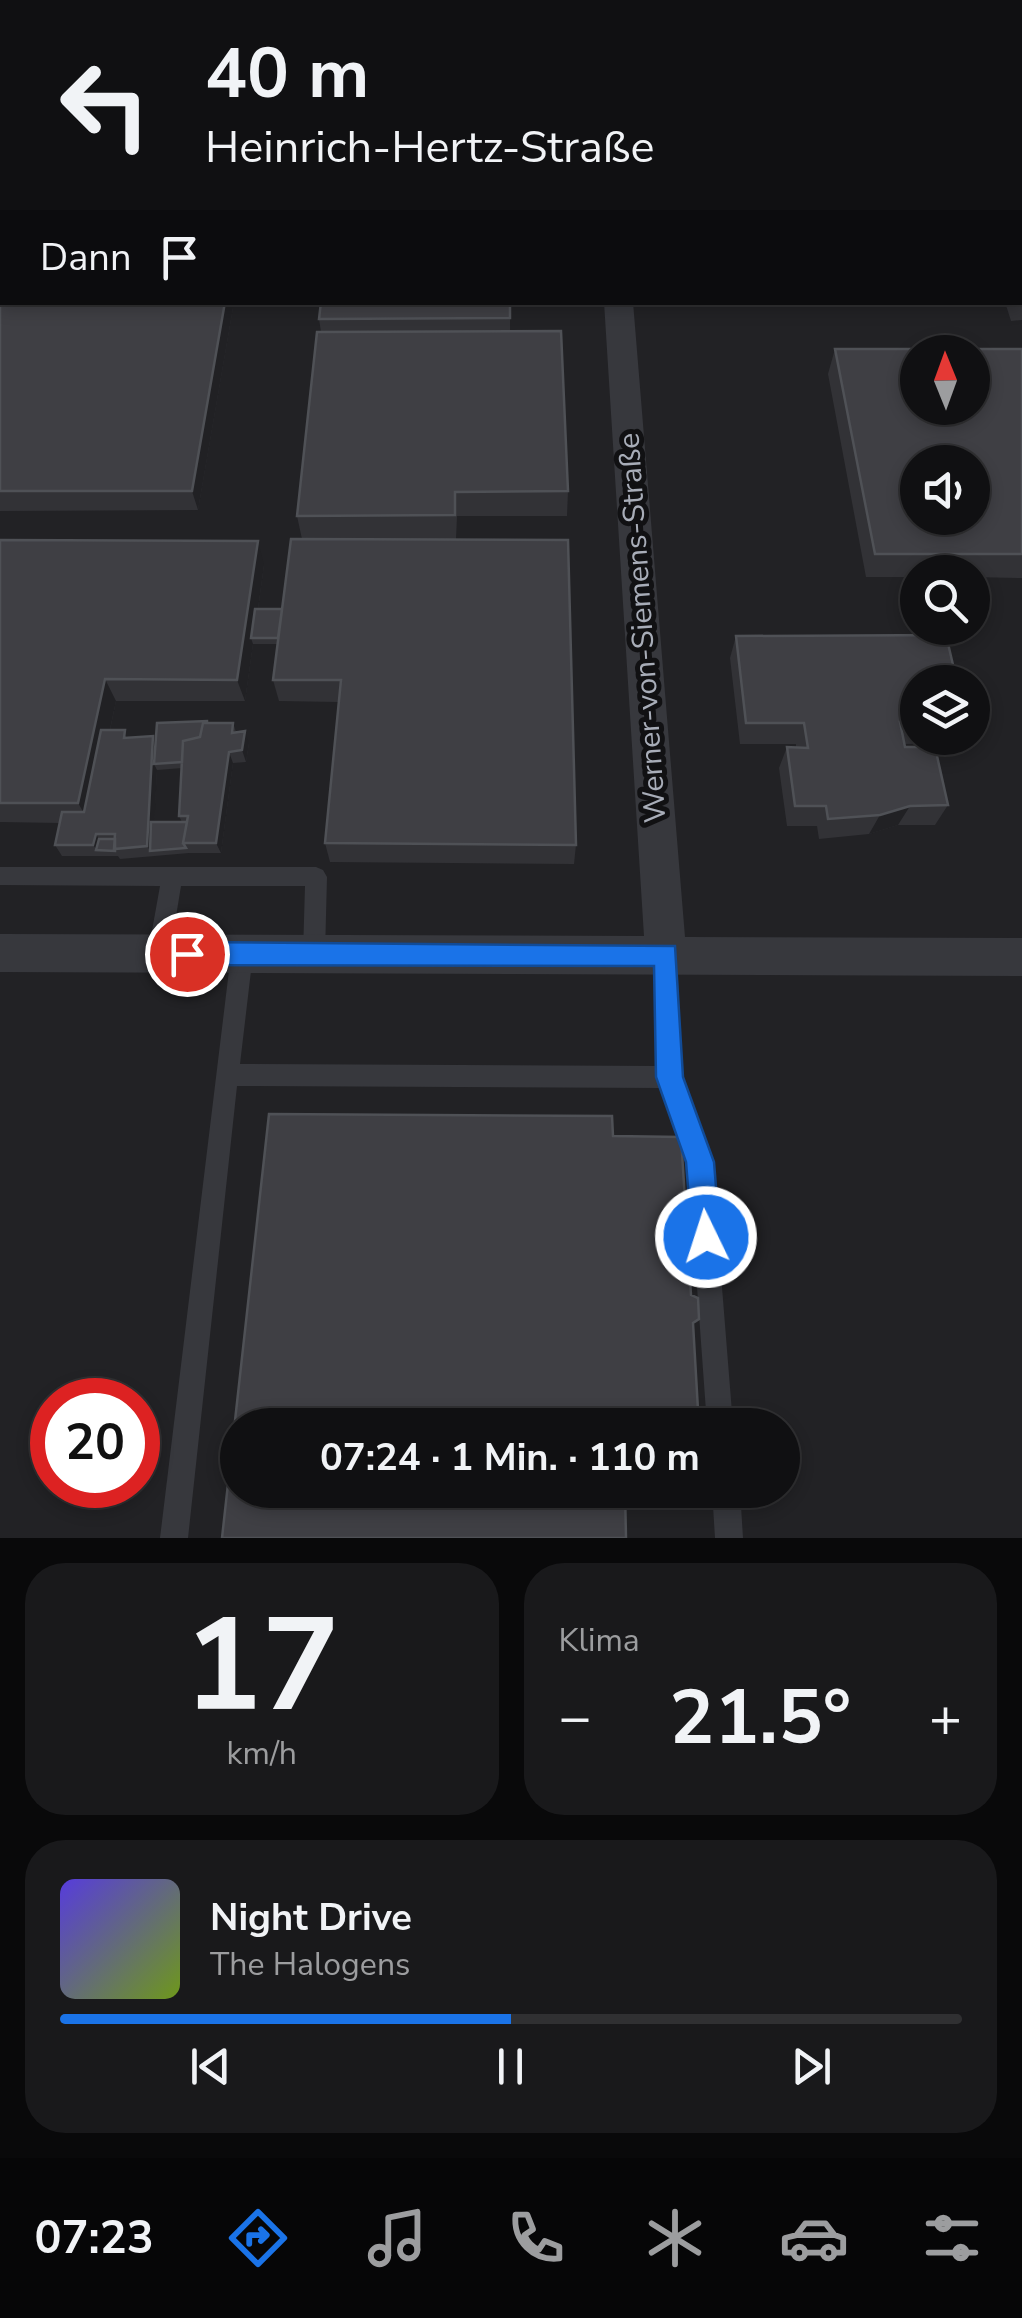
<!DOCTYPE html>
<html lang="de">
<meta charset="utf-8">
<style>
:root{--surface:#101012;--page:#19191b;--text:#f1f3f6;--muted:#9c9d9f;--line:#303032;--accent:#1a73e8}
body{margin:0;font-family:"Nunito Sans",sans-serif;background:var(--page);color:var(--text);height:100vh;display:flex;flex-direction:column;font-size:38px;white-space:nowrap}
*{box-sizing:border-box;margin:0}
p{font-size:32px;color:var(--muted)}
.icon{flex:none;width:55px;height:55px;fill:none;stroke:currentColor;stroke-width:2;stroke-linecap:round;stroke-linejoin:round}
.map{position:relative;height:1538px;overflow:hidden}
.details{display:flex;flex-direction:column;gap:25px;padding:25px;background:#09090a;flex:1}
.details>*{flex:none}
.hud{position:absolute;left:0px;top:0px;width:1022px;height:305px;box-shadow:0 5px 15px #0003,0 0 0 2px var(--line);background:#101012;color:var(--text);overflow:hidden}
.needle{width:65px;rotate:359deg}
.buttons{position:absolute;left:900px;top:335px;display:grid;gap:20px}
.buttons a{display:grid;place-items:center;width:90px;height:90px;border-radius:50%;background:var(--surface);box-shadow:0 5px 15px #0003,0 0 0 2px var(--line);font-size:50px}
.speed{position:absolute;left:30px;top:1378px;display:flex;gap:20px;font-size:50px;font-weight:700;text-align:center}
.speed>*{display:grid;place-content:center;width:130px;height:130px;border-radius:50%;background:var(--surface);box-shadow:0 5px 15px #0003,0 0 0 2px var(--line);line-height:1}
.speed .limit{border:15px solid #d22;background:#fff;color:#111}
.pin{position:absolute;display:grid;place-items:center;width:85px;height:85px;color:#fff;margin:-42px;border:5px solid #fff;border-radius:50%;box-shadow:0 2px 10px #0007}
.me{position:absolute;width:110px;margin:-55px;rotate:356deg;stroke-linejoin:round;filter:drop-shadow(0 0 8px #0008)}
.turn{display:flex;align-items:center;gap:35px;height:210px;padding:0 40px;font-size:45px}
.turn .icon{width:130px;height:130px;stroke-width:2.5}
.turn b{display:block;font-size:70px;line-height:85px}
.then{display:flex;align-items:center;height:95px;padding:0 40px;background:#0003;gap:20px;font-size:38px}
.big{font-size:75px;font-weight:700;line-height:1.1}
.details .card{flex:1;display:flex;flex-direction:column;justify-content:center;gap:15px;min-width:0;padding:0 35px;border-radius:40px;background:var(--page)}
.details .dial{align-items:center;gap:0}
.dial b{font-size:130px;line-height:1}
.song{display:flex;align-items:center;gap:30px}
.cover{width:120px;height:120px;border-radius:15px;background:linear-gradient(135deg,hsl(250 70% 55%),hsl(80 70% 35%))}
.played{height:10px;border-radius:5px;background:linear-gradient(90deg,var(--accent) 50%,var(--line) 50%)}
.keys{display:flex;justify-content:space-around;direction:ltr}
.heat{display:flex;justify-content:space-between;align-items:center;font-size:55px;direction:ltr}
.details .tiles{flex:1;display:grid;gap:25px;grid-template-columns:1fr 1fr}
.card:last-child{grid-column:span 2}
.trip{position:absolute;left:220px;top:1408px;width:580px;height:100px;border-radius:50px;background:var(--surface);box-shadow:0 5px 15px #0003,0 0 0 2px var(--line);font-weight:700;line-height:100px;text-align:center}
.tabs{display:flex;height:160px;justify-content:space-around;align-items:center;background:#060607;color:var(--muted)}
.tabs .icon{width:70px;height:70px}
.tabs .selected{color:var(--accent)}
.tabs b{font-size:45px;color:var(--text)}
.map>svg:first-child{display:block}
.built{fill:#222225;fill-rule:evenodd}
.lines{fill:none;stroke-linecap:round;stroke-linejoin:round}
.service{fill:#37383d;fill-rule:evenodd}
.minor{fill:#37383d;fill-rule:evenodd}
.wall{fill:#323236;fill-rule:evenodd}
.shaded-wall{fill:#212124}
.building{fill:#3f3f44;stroke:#4f5156;stroke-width:2.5;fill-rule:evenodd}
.route{fill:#1a73e8;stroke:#114b97;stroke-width:2.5}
.labels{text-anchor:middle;stroke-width:10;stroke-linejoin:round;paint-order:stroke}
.street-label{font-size:30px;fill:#a8adb8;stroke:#111113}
</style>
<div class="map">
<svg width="1022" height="1538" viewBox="0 0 1022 1538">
<rect width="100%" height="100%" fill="#161618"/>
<path class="built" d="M 0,0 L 1022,0 L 1022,1538 L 0,1538 ZM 2,2 L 1020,2 L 1020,302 L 2,302 ZM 918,352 L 972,352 L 972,408 L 918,408 ZM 918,462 L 972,462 L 972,518 L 918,518 ZM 918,572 L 972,572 L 972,628 L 918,628 ZM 918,682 L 972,682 L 972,738 L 918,738 ZM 52,1400 L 138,1400 L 138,1485 L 52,1485 ZM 238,1425 L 782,1425 L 782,1490 L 238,1490 Z"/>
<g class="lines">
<path class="service" d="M 1020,86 L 1022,86 L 1022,94 L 1020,94 Z
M 0,176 L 2,176 L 2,184 L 0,184 Z
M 0,867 L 316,867 L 323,870 L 327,877 L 325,954 L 322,961 L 314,964 L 306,961 L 303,954 L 305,886 L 181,886 L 170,953 L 167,960 L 159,963 L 151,960 L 148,953 L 160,886 L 0,885 Z
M 242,944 L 250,947 L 253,954 L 240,1064 L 658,1066 L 655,954 L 658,947 L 666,944 L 674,947 L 677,954 L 682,1077 L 712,1162 L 733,1425 L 707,1425 L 688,1162 L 662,1088 L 237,1086 L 188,1538 L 160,1538 L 231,954 L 234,947 Z
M 712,1490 L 740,1490 L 743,1538 L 715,1538 Z"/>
<path class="minor" d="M 424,0 L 448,0 L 448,2 L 425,2 Z
M 1020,115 L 1022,115 L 1022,131 L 1020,131 Z
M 0,117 L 2,117 L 2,133 L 0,133 Z
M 604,302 L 633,302 L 685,937 L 1022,938 L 1022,976 L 0,972 L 0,934 L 644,936 Z"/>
</g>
<path class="wall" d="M 840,0 L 1022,0 L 1022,72 L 1020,72 L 1020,2 L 839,2 Z
M 0,221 L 2,302 L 234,302 L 198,510 L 0,511 Z
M 1020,226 L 1022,226 L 1022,320 L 1011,321 L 1005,302 L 1020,302 Z
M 510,302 L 510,331 L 568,491 L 567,516 L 457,516 L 456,539 L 576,845 L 574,864 L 330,862 L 325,843 L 338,702 L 279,701 L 273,680 L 277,644 L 253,644 L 245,701 L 116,701 L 110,730 L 129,738 L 156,742 L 208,723 L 233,723 L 236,732 L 249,743 L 246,762 L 233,763 L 221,853 L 189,853 L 120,859 L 118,856 L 62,856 L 55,845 L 60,823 L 0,822 L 0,540 L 264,565 L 258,609 L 282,609 L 302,539 L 297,516 L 321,332 L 319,319 ZM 182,768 L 179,816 L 182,822 L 154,822 L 157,770 Z
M 835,349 L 1022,349 L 1022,578 L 972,577 L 972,572 L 918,572 L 918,577 L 866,577 L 828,374 Z
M 736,636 L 918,682 L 918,738 L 957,738 L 954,743 L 905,744 L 905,747 L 948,805 L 935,825 L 898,825 L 869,834 L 819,839 L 817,826 L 787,826 L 779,768 L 787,747 L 796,747 L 796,744 L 740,744 L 730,658 Z
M 613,1136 L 698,1410 L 691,1413 L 622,1413 Z"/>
<path class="shaded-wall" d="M 2,42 L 2,83 L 0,89 L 0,49 Z
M 225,302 L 234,302 L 198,510 L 192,491 Z
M 258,541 L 264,565 L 254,638 L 251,638 L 253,644 L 245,701 L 237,680 Z
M 105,679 L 116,701 L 90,823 L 78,803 Z
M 245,731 L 249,743 L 246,762 L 242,750 Z
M 153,736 L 158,748 L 154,764 L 157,770 L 153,851 L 150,851 L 147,846 Z
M 229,752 L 233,763 L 221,853 L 216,843 Z
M 910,806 L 898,825 L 869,834 L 880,815 Z
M 96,834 L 102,845 L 97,850 L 93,845 Z"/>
<path class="building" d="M 53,0 L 92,0 L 91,2 L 52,2 Z
M 343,0 L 377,0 L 377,2 L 343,2 Z
M 491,0 L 550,0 L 550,2 L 491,2 Z
M 663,0 L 708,0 L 709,2 L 663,2 Z
M 848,0 L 1022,0 L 1022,46 L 1020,46 L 1020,2 L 848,2 Z
M 0,3 L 2,3 L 2,42 L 0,49 Z
M 0,221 L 2,221 L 2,302 L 225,302 L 192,491 L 0,491 Z
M 1020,226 L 1022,226 L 1022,300 L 1020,300 Z
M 321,302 L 510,302 L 510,318 L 319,319 Z
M 561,331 L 568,491 L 455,492 L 455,515 L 297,516 L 317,332 Z
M 835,349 L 1022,349 L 1022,554 L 875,554 ZM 918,352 L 972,352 L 972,408 L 918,408 ZM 918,462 L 972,462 L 972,518 L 918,518 Z
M 291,539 L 568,540 L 576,845 L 325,843 L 341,680 L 273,680 Z
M 0,540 L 258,541 L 237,680 L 105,679 L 78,803 L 0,803 Z
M 255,609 L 282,609 L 278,638 L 251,638 Z
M 946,635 L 957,682 L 918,682 L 918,722 L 900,722 L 905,747 L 935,747 L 948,805 L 910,806 L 880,815 L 828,819 L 826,806 L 795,806 L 787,747 L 808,748 L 804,723 L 746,723 L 736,636 Z
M 207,721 L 207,723 L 203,723 L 200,737 L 183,741 L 182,762 L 154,764 L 157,723 Z
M 203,723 L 233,723 L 232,733 L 245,731 L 242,750 L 229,752 L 216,843 L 183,843 L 188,816 L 179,816 L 183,741 L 200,737 Z
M 101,730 L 125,730 L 124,738 L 153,736 L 147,846 L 114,849 L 115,834 L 96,834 L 93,845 L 55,845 L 62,812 L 84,812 Z
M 151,822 L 187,822 L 183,843 L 186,848 L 150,851 Z
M 99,839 L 115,839 L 115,851 L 96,850 Z
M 269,1114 L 612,1116 L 613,1136 L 681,1137 L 691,1295 L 698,1298 L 699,1319 L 693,1323 L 698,1410 L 622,1409 L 623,1425 L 238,1425 L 238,1490 L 625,1490 L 626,1538 L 222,1538 Z"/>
<path class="route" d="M 187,942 L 675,946 L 683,1077 L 714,1162 L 720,1237 L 716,1247 L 706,1251 L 696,1247 L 692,1237 L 686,1162 L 656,1077 L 654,966 L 187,965 L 178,962 L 174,954 L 178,945 Z"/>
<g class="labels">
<g class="street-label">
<text transform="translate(642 628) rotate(-94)" y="10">Werner-von-Siemens-Straße</text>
</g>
</g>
</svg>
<div class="buttons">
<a><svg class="needle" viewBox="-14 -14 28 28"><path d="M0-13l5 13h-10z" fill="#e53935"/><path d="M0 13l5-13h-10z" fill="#9c9d9f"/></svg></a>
<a><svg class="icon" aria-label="sound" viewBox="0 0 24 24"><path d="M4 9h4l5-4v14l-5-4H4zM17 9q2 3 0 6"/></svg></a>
<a><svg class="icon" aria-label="search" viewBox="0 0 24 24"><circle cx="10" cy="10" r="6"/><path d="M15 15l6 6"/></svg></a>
<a><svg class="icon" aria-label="layers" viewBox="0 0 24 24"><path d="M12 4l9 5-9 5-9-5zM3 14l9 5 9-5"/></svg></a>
</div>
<div class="speed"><div class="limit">20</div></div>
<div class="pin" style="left:187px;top:954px;background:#d93025"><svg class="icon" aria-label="arrive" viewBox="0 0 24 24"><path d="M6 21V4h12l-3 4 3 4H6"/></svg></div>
<svg class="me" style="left:706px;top:1237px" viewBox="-20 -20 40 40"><circle r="17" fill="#1a73e8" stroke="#fff" stroke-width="3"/><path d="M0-11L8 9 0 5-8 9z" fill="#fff"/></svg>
<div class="trip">07:24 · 1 Min. · 110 m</div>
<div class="hud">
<div class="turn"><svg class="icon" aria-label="left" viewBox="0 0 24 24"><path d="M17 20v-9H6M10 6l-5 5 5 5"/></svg><div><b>40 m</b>Heinrich-Hertz-Straße</div></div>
<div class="then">Dann<svg class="icon" aria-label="arrive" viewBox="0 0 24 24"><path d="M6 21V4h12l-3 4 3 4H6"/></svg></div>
</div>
</div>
<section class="details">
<div class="tiles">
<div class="card dial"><b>17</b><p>km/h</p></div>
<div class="card"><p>Klima</p>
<div class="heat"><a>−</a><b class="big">21.5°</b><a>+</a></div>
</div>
<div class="card">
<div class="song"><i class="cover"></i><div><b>Night Drive</b><p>The Halogens</p></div></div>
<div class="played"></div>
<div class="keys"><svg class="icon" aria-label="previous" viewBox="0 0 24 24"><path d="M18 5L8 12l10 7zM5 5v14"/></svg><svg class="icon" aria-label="pause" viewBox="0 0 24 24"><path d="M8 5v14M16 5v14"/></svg><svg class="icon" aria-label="next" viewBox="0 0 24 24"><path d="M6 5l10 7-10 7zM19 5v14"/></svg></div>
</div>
</div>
</section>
<nav class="tabs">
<b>07:23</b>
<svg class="icon selected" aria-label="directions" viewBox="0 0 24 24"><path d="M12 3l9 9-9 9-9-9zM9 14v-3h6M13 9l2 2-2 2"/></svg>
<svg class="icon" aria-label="music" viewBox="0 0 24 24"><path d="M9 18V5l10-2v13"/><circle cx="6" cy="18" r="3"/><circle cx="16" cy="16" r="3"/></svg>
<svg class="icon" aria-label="phone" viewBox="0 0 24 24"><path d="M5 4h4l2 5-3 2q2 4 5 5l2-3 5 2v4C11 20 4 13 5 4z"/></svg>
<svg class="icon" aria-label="climate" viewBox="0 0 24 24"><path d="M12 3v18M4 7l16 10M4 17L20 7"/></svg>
<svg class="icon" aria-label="car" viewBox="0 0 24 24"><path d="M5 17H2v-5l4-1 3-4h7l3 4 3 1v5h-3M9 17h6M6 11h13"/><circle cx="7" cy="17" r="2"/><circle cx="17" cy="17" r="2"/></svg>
<svg class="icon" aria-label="filters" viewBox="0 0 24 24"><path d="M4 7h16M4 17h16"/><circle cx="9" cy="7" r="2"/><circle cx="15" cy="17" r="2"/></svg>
</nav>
